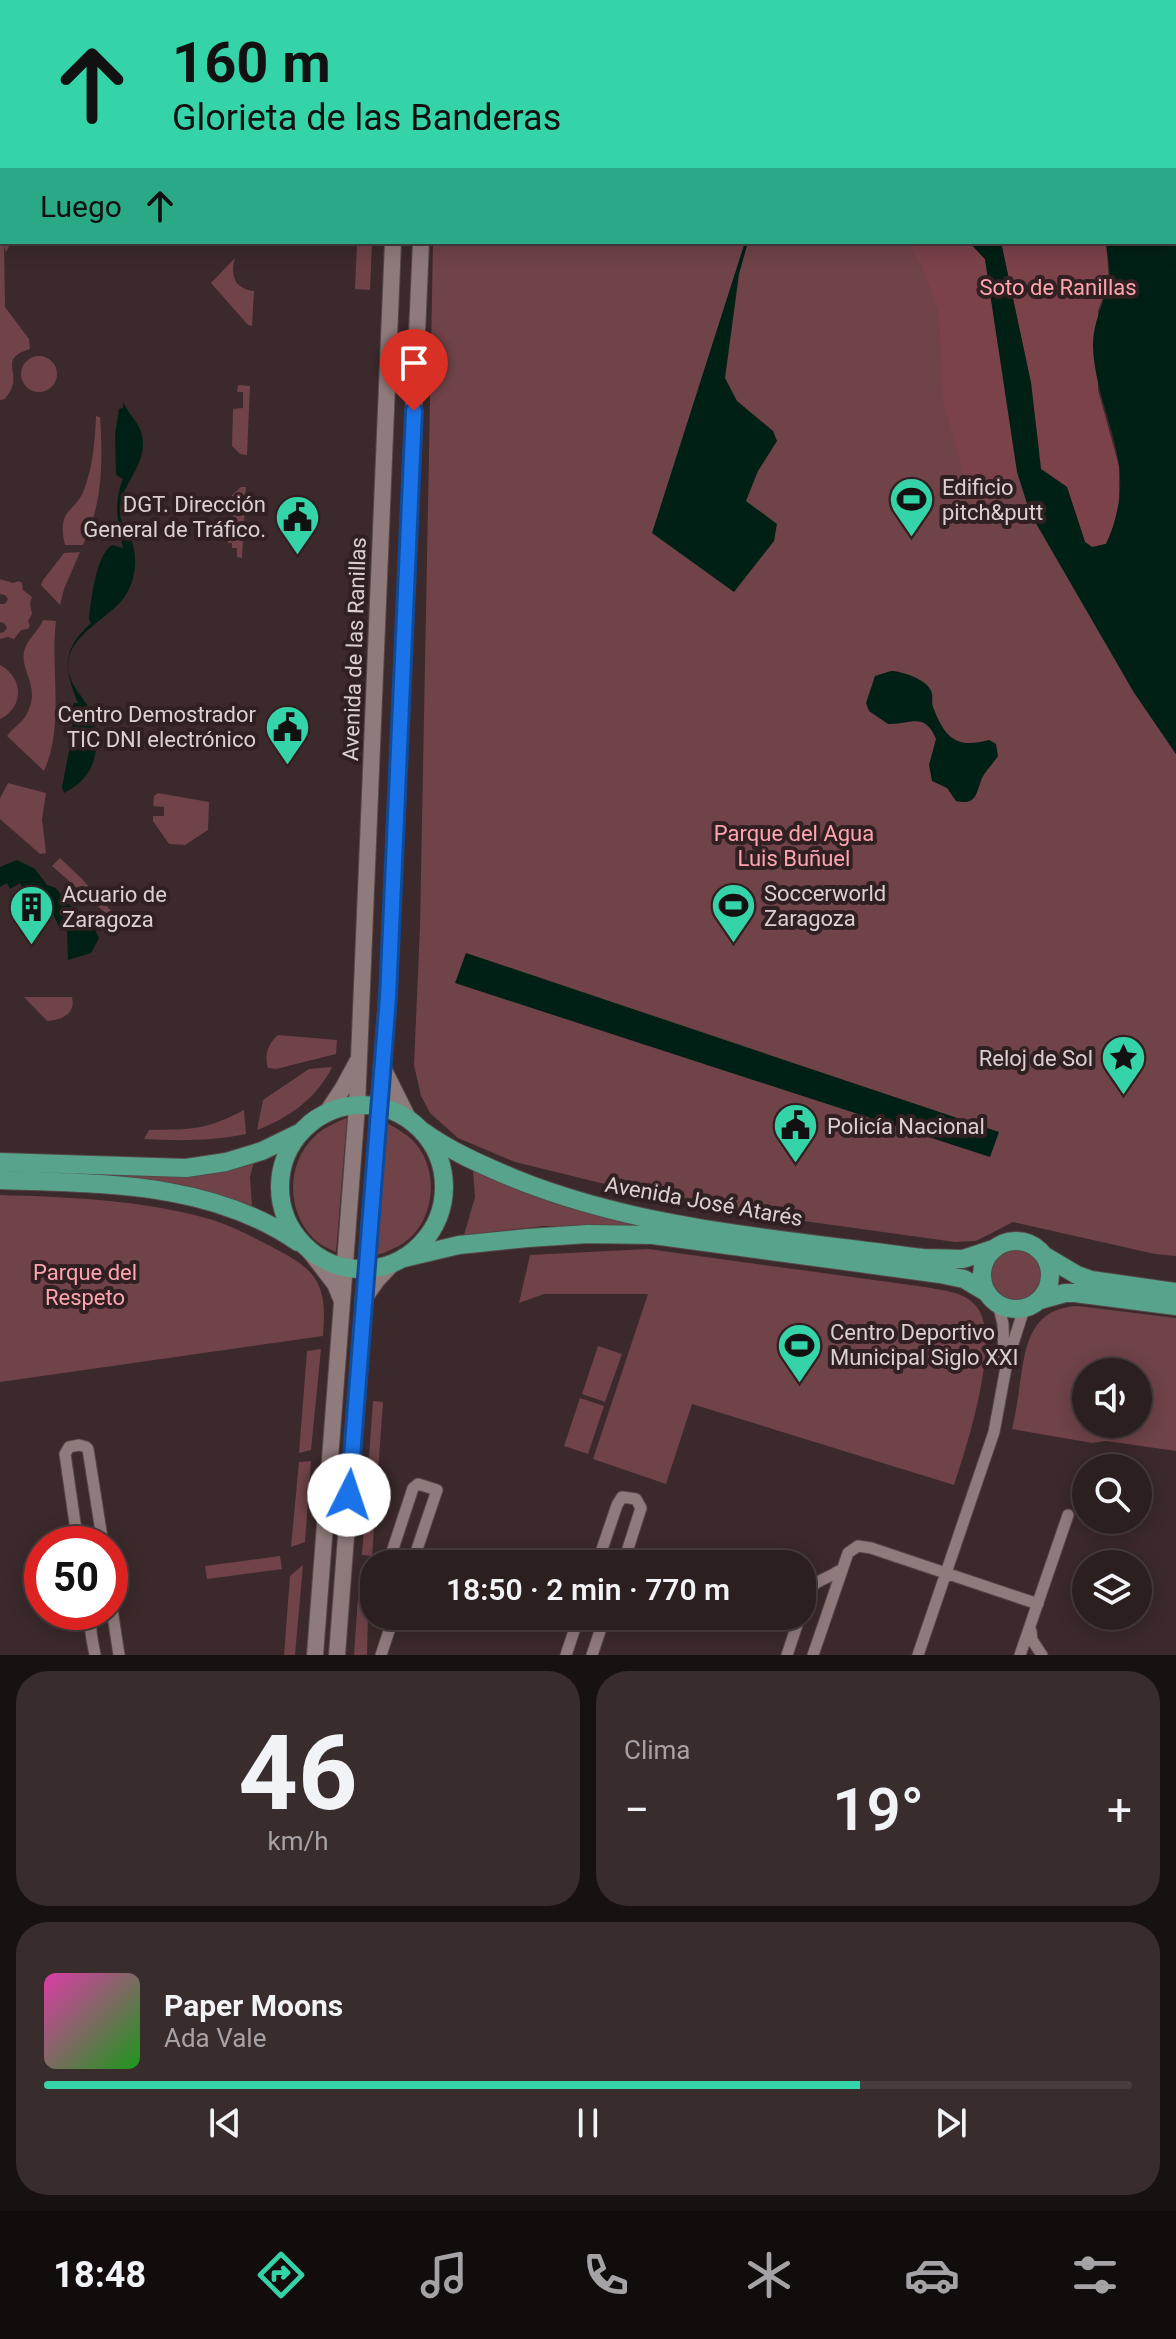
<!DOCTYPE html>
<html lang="es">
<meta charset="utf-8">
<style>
:root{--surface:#2c1f20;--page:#382c2d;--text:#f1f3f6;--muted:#a6a2a5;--line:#483d3e;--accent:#34d4a8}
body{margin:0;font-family:Roboto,sans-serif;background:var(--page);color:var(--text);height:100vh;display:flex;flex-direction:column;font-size:30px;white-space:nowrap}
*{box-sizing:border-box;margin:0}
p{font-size:26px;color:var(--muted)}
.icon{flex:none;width:44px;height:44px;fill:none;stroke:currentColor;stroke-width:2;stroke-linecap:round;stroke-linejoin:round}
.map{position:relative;height:1655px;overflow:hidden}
.side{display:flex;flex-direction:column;gap:16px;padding:16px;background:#181112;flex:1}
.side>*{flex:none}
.banner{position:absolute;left:0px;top:0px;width:1176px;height:244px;box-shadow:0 4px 20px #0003,0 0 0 2px var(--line);background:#34d4a8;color:#111;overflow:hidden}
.tools{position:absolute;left:1072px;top:1358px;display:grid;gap:16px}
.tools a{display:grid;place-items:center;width:80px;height:80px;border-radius:50%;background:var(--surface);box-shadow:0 4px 20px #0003,0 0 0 2px var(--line);font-size:40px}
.speed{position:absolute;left:24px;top:1526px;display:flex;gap:16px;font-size:40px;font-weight:700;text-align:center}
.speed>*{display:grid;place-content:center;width:104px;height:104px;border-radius:50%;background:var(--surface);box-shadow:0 4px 20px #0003,0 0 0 2px var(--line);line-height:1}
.speed .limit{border:12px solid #d22;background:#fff;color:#111}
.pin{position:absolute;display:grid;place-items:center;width:68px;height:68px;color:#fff;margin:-82px -34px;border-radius:50% 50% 50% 0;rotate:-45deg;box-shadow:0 0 8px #0007}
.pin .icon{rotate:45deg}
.me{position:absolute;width:88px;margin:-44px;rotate:4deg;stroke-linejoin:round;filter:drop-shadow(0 0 6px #0008)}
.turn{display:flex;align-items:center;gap:28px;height:168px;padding:0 40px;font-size:36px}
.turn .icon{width:104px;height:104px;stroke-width:2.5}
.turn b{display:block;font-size:56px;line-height:68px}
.then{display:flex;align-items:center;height:76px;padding:0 40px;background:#0003;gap:16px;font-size:30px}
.big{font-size:60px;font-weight:600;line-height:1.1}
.side .tile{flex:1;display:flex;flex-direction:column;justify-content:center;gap:12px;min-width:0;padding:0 28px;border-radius:32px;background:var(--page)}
.side .dial{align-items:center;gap:0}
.dial b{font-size:104px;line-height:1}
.song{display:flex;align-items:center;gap:24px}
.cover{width:96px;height:96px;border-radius:12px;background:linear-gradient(135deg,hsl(320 70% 55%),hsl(120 70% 35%))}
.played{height:8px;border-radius:4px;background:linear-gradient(90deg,var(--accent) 75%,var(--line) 75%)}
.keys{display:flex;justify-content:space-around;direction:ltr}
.heat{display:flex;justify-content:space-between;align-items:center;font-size:44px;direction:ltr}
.side .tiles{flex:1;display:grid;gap:16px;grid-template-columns:1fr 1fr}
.tile:last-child{grid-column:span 2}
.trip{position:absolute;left:360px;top:1550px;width:456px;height:80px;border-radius:32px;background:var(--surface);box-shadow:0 4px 20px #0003,0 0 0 2px var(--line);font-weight:600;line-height:80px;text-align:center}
.menu{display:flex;height:128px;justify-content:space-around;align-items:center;background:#120c0d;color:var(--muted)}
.menu .icon{width:56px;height:56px}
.menu .selected{color:var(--accent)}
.menu b{font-size:36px;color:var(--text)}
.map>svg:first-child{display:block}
.green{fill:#6f4348;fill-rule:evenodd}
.forest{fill:#7b424a}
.water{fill:#002015}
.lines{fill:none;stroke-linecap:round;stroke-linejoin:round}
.minor-casing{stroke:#564749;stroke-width:13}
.secondary-casing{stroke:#564749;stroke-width:18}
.primary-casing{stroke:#564749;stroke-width:20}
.minor{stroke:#907b7c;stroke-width:11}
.secondary{stroke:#907b7c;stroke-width:16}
.primary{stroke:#57a38b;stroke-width:18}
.route-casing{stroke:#114b97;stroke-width:20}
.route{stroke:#1a73e8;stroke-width:14}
.labels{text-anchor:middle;stroke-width:8;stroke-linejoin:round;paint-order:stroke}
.park-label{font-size:22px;fill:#ffa4ae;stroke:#312021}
.poi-label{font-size:22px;fill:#dbd0d0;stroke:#312021;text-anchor:start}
.street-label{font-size:22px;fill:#dbd0d0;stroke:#312021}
</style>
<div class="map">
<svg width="1176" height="1655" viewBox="0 0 1176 1655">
<rect width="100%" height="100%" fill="#3b292b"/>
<path class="green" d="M 0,0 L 2,2 L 2,242 L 11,242 L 6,252 L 4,246 L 5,307 L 29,339 L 30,349 C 0,358 18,370 12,387 C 11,392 7,395 5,399 L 0,400 Z
M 435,0 L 919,0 L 919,2 L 436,2 Z
M 357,242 L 372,242 L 370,290 L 355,289 Z
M 433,242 L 969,242 L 1001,357 L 1133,691 L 1176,754 L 1176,1256 L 1155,1254 L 1013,1222 L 976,1241 L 955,1242 L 709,1208 L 670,1200 L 515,1162 L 458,1138 L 430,1113 L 421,1096 L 414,1065 L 420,927 Z
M 235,258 C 230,274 234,289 254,291 L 252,326 L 248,325 L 211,283 Z
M21 374a18 18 0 1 1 36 0a18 18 0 1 1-36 0Z
M 238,385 L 250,386 L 247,455 L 240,454 L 232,446 L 233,409 L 243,408 L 243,392 L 237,392 Z
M 96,416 L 100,417 C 103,460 103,504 83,545 L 65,545 C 56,507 76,514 85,487 C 93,465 95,440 96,416 Z
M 241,487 L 246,487 L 242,558 L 237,557 L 237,548 L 232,548 L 232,543 L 228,543 L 229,498 Z
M 80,552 L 64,589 L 60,605 L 41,585 L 43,580 L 64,553 Z
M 0,579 L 13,583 L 19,581 L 22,583 L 23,590 L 32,597 L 30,603 L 32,614 L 28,621 L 30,626 L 28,629 L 21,630 L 14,639 L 8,637 L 0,639 L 0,633 L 4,632 L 7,628 L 4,623 L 0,622 L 0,604 L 5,604 L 8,599 L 5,595 L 0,594 Z
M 43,620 L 56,621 C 50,670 65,724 44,771 L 7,736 C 12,729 20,724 25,717 C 44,686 17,670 25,648 C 29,638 39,630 43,620 Z
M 0,665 C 24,678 24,707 0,719 Z
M 8,783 L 46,793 L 42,819 L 46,853 L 40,854 L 0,819 L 0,798 Z
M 158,793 L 209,802 L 208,830 L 185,845 L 169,844 L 153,821 L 153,816 L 164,816 L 164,807 L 153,806 L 154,796 Z
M 60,858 L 81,878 L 113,913 L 109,916 L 52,866 Z
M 24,997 L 72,997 C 76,1015 61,1020 47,1021 Z
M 278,1035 L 337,1040 L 336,1054 L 276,1069 L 268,1068 C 264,1055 268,1044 278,1035 Z
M 332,1067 C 317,1098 289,1118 257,1130 L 263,1100 L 309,1069 Z
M 244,1110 L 246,1134 C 212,1141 178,1141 144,1139 L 149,1130 C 192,1129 204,1131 244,1110 Z
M 347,1118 L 336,1252 C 328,1248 320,1245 314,1239 C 286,1211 286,1164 314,1137 C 323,1128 336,1122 347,1118 Z
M 385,1122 C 398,1129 411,1136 419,1148 C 437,1174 434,1213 413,1235 C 402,1246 389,1251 375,1256 Z
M 254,1161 L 250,1177 L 252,1206 L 193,1189 L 108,1178 L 108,1172 Z
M 473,1171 L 552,1203 L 637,1226 L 544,1226 L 464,1235 L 475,1197 Z
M 0,1195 C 70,1197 145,1200 213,1220 C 234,1227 255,1238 274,1248 C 289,1256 309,1266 317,1282 C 326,1298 324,1318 323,1336 L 0,1382 Z
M 648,1249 L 925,1287 C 944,1291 963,1291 976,1306 C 1003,1336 966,1449 954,1485 L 692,1404 L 666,1484 L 593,1459 L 648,1294 L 544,1294 L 519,1303 L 530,1255 Z
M990 1275a26 26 0 1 1 52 0a26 26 0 1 1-52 0Z
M 1078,1306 L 1176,1318 L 1176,1451 L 1106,1441 L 1092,1443 L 1012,1429 C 1015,1417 1017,1404 1019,1391 C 1025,1353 1026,1308 1078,1306 ZM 1086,1372 L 1138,1372 L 1138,1424 L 1086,1424 Z
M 598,1346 L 622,1354 L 605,1402 L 582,1394 Z
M 321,1349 L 311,1450 L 299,1453 L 307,1351 Z
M 580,1398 L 604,1406 L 588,1454 L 564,1446 Z
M 373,1401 L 383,1402 L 372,1556 L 362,1555 Z
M 311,1461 L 305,1542 L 291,1547 L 299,1462 Z
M 280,1556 L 282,1569 L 207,1579 L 205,1566 Z
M 303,1565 L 295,1655 L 284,1655 L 290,1576 Z
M 360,1569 L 369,1572 L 367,1655 L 354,1655 Z"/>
<path class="forest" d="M 907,242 L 969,242 L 985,259 L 1017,472 L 1007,488 L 975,513 L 943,400 L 939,313 L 921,264 Z
M 1001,242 L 1106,242 L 1109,282 L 1098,311 L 1098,390 L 1119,466 L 1119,504 L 1112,531 L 1106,544 L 1092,547 L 1085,542 L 1067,487 L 1041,469 L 1031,383 Z"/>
<path class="water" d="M 1174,170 L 1176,186 L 1176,754 L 1133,691 L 1030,513 L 1017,472 L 985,259 L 969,242 L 1001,242 L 1031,383 L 1041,469 L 1067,487 L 1085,542 L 1092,547 L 1106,544 C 1117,521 1123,492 1119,466 C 1114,425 1094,389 1093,345 C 1093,322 1103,306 1108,285 C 1112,273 1107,255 1106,242 L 1174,242 Z
M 745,242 L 748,242 L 739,274 L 725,378 L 737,401 L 773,431 L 777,441 L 758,471 L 746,501 L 777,524 L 774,541 L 734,592 L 652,533 Z
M 123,402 C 130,417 143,425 143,444 C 143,470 119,487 120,512 C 120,522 125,527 129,534 C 138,553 137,575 127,593 C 112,619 67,633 68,667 C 69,683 79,692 87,705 C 98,724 101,755 87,774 C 81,783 73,788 64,793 L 62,787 L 72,736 L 73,705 L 74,703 L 78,703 C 64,669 61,650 91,623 L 89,619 C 91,600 96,555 112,545 L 123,548 C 118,523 113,503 123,479 L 116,475 L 115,434 L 119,409 L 123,408 Z
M 891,671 C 901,671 925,679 930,689 C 934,694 931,701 933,707 C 945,738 956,749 989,740 L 996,744 L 998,756 C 993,764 986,770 982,778 C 976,793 977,806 956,801 L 947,788 L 932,781 L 929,765 L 936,739 C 924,711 911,725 888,724 L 869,711 L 866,703 L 875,676 Z
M 17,860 L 35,869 L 47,885 L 56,888 L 65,900 L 95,930 L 99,938 L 91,953 L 68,960 L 67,930 L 61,931 L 47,901 L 32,905 L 20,883 L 10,889 L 7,883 L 0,887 L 0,867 Z
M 466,953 L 999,1132 L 990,1157 L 455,983 Z"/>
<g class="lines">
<defs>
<path id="minor" d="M 998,1304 L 1003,1324 L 1004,1359
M 78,1544 L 65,1454 L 69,1447 L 79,1445 L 86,1447 L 88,1449 L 103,1544
M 388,1564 L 413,1488 L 418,1484 L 437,1490 L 412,1564
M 597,1564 L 617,1505 L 622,1497 L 636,1499 L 641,1508 L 623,1564
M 110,1596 L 119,1655
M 802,1611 C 815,1573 813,1588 842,1569
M 1031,1631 L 1032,1640 L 1042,1655
M 95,1655 C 93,1641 85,1621 99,1612
M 381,1655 L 394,1616
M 566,1655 L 579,1616
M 592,1655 L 605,1616
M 787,1655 L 800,1616
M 813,1655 L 848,1553 L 858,1546 L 871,1548 L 1038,1604
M 918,1655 L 994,1432 L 1007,1362 L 1024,1309
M 1020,1655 L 1068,1515"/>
<path id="secondary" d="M 399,0 L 399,2
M 425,0 L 425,2
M 383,1068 L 409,1120
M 326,1114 L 343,1088 L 357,1062
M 308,1249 L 335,1284 L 342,1301
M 363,1300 L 377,1280 L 392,1264
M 315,1655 L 357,1106 L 393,242
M 337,1655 L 389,970 L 421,242"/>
<path id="primary" d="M280 1187a82 82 0 1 1 164 0a82 82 0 1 1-164 0Z
M 421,1130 C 450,1151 480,1164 513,1178 C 643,1231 785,1239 923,1258 L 963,1259 L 993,1249
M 0,1162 L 186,1168 L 226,1162 L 262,1151 L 299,1133
M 0,1180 C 103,1184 209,1181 298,1242
M982 1275a34 34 0 1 1 68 0a34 34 0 1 1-68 0Z
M 1045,1256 L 1077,1275 L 1091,1280 L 1176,1292
M 404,1258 L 459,1245 L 528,1238 L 588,1234 L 653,1235 L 940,1274 L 964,1279 L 986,1292
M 1040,1300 L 1065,1293 L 1075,1293 L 1176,1306"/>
</defs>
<use href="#minor" class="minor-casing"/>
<use href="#secondary" class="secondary-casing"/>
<use href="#primary" class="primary-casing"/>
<use href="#minor" class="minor"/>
<use href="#secondary" class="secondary"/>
<use href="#primary" class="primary"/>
</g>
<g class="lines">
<defs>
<path id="route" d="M 349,1495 L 388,997 L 414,411"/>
</defs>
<use href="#route" class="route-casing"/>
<use href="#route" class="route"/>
</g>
<defs>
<symbol id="stadium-pin" viewBox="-11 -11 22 30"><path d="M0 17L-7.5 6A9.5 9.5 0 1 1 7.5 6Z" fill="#34d4a8" stroke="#312021"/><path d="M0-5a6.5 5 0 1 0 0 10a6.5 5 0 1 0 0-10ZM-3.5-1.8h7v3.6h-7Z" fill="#111"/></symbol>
<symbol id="civic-pin" viewBox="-11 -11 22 30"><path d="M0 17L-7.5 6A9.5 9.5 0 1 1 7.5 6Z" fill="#34d4a8" stroke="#312021"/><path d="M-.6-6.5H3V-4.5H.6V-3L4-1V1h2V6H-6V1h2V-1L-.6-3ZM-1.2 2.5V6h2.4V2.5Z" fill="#111"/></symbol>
<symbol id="building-pin" viewBox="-11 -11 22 30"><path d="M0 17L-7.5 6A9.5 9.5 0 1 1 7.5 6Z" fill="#34d4a8" stroke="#312021"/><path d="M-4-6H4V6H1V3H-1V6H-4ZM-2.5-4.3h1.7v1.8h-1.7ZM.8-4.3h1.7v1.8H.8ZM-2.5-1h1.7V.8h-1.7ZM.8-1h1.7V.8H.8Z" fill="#111"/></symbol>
<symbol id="sight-pin" viewBox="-11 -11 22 30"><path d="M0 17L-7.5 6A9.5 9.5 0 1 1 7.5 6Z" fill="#34d4a8" stroke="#312021"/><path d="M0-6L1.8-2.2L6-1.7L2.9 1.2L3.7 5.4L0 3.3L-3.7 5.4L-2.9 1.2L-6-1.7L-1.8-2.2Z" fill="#111"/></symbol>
</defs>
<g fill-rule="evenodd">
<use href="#stadium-pin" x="886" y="474" width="51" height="69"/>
<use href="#civic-pin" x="272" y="492" width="51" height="69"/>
<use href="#civic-pin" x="262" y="702" width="51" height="69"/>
<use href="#stadium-pin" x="708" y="880" width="51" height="69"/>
<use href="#building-pin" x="6" y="882" width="51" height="69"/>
<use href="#sight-pin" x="1098" y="1032" width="51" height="69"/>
<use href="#civic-pin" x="770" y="1100" width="51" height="69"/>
<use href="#stadium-pin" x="774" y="1320" width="51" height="69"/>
</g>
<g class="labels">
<g class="park-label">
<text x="1058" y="295">Soto de Ranillas</text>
<text x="794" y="841">Parque del Agua<tspan x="794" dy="25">Luis Buñuel</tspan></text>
<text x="85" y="1280">Parque del<tspan x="85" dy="25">Respeto</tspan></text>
</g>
<g class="poi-label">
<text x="942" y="495">Edificio<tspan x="942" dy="25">pitch&amp;putt</tspan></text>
<text x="266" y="512" text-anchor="end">DGT. Dirección<tspan x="266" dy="25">General de Tráfico.</tspan></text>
<text x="256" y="722" text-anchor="end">Centro Demostrador<tspan x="256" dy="25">TIC DNI electrónico</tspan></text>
<text x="764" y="901">Soccerworld<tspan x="764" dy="25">Zaragoza</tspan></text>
<text x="62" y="902">Acuario de<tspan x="62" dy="25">Zaragoza</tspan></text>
<text x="1093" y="1066" text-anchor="end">Reloj de Sol</text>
<text x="827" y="1134">Policía Nacional</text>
<text x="830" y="1340">Centro Deportivo<tspan x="830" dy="25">Municipal Siglo XXI</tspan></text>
</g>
<g class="street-label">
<text transform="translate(354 649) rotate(-88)" y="8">Avenida de las Ranillas</text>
<text transform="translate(704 1201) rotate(10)" y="8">Avenida José Atarés</text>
</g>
</g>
</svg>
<div class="tools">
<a><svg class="icon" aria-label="sound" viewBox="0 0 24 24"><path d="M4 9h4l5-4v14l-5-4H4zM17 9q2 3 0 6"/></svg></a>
<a><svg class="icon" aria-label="search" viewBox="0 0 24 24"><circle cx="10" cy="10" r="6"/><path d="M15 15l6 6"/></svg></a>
<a><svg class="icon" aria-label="layers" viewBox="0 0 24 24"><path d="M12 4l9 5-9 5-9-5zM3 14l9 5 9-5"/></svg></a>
</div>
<div class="speed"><div class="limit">50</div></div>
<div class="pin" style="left:414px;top:411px;background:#d93025"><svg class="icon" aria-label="arrive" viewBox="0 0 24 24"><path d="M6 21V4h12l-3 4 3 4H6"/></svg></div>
<svg class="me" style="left:349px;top:1495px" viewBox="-20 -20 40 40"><circle r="19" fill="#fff"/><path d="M0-13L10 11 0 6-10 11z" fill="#1a73e8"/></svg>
<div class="trip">18:50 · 2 min · 770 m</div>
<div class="banner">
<div class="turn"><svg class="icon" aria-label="ahead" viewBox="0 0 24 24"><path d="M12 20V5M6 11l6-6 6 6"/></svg><div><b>160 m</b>Glorieta de las Banderas</div></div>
<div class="then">Luego<svg class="icon" aria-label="ahead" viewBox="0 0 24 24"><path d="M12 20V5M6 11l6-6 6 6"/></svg></div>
</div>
</div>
<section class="side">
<div class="tiles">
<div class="tile dial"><b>46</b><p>km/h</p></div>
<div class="tile"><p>Clima</p>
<div class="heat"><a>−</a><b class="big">19°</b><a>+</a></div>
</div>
<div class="tile">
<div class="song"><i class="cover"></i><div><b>Paper Moons</b><p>Ada Vale</p></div></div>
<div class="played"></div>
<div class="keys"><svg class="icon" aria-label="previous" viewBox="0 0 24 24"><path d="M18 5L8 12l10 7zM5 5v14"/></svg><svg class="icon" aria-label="pause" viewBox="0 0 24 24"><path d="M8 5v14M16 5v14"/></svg><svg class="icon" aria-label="next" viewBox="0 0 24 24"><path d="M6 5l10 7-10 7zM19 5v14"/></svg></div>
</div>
</div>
</section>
<nav class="menu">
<b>18:48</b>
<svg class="icon selected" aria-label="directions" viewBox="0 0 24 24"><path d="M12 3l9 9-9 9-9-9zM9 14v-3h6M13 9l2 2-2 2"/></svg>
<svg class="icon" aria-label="music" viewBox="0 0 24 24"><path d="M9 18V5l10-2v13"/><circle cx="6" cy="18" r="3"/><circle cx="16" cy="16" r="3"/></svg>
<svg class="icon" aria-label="phone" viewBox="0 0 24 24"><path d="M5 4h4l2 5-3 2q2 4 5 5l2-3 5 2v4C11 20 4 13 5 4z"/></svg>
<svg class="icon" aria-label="climate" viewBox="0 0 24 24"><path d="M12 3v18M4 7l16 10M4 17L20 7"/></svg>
<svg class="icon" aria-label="car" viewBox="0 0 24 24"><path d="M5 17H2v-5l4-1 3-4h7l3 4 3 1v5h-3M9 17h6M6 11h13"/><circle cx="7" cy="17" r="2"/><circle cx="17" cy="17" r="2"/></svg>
<svg class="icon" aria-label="filters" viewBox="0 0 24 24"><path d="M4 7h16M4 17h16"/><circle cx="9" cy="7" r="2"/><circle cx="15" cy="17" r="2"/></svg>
</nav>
